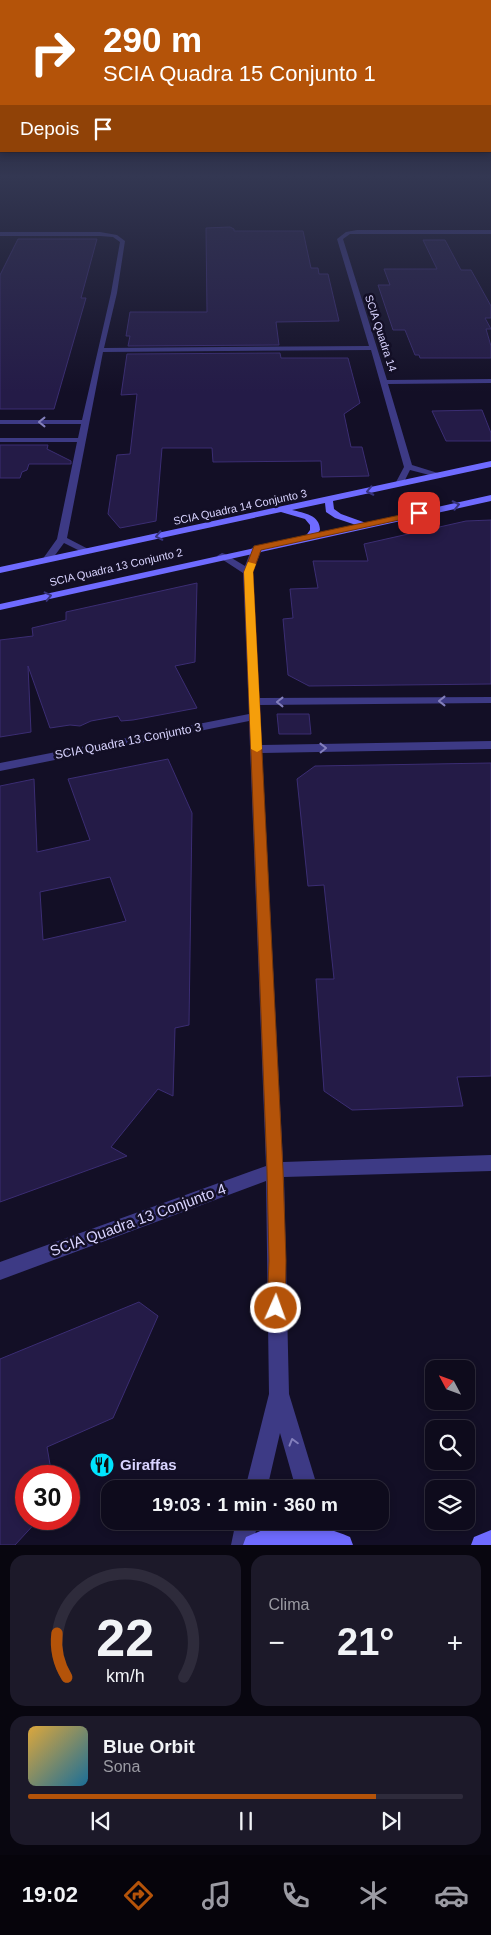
<!DOCTYPE html>
<html lang="pt">
<meta charset="utf-8">
<style>
:root{--surface:#0e0b1c;--page:#1c1929;--text:#f1f3f6;--muted:#9b9ba3;--line:#2e2b3b;--accent:#b45309}
body{margin:0;font-family:Helvetica,sans-serif;background:var(--page);color:var(--text);height:100vh;display:flex;flex-direction:column;font-size:19px;white-space:nowrap}
*{box-sizing:border-box;margin:0}
p{font-size:16px;color:var(--muted)}
.icon{flex:none;width:28px;height:28px;fill:none;stroke:currentColor;stroke-width:2;stroke-linecap:round;stroke-linejoin:round}
.map{position:relative;height:1545px;overflow:hidden}
.drawer{display:flex;flex-direction:column;gap:10px;padding:10px;background:#08060f;flex:1}
.drawer>*{flex:none}
.guide{position:absolute;left:0px;top:0px;width:491px;height:152px;box-shadow:0 2px 8px #0003,0 0 0 1px var(--line);background:#b45309;color:#fff;overflow:hidden}
.needle{width:32px;rotate:311deg}
.buttons{position:absolute;left:425px;top:1360px;display:grid;gap:10px}
.buttons a{display:grid;place-items:center;width:50px;height:50px;border-radius:10px;background:var(--surface);box-shadow:0 2px 8px #0003,0 0 0 1px var(--line);font-size:25px}
.speed{position:absolute;left:15px;top:1465px;display:flex;gap:10px;font-size:25px;font-weight:700;text-align:center}
.speed>*{display:grid;place-content:center;width:65px;height:65px;border-radius:50%;background:var(--surface);box-shadow:0 2px 8px #0003,0 0 0 1px var(--line);line-height:1}
.speed .limit{border:8px solid #d22;background:#fff;color:#111}
.pin{position:absolute;display:grid;place-items:center;width:42px;height:42px;color:#fff;margin:-21px;border-radius:10px;box-shadow:0 2px 8px #0006}
.me{position:absolute;width:55px;margin:-28px;rotate:2deg;stroke-linejoin:round;filter:drop-shadow(0 0 4px #0008)}
.turn{display:flex;align-items:center;gap:18px;height:105px;padding:0 20px;font-size:22px}
.turn .icon{width:65px;height:65px;stroke-width:2.5}
.turn b{display:block;font-size:35px;line-height:42px}
.then{display:flex;align-items:center;height:48px;padding:0 20px;background:#0003;gap:10px;font-size:19px}
.big{font-size:38px;font-weight:800;line-height:1.1}
.drawer .widget{flex:1;display:flex;flex-direction:column;justify-content:center;gap:8px;min-width:0;padding:0 18px;border-radius:15px;background:var(--page)}
.drawer .dial{align-items:center;gap:0}
.dial svg{height:130px;overflow:visible;fill:none;stroke:var(--line);stroke-width:7;stroke-linecap:round;text-anchor:middle}
.dial text{fill:var(--text);stroke:none}
.song{display:flex;align-items:center;gap:15px}
.cover{width:60px;height:60px;border-radius:8px;background:linear-gradient(135deg,hsl(40 70% 55%),hsl(200 70% 35%))}
.played{height:5px;border-radius:2px;background:linear-gradient(90deg,var(--accent) 80%,var(--line) 80%)}
.keys{display:flex;justify-content:space-around;direction:ltr}
.heat{display:flex;justify-content:space-between;align-items:center;font-size:28px;direction:ltr}
.drawer .tiles{flex:1;display:grid;gap:10px;grid-template-columns:1fr 1fr}
.widget:last-child{grid-column:span 2}
.trip{position:absolute;left:101px;top:1480px;width:288px;height:50px;border-radius:15px;background:var(--surface);box-shadow:0 2px 8px #0003,0 0 0 1px var(--line);font-weight:800;line-height:50px;text-align:center}
.dock{display:flex;height:80px;justify-content:space-around;align-items:center;background:#06040b;color:var(--muted)}
.dock .icon{width:35px;height:35px}
.dock .on{color:var(--accent)}
.dock b{font-size:22px;color:var(--text)}
.map>svg:first-child{display:block}
.building{fill:#241b47;stroke:#3b2d73;fill-rule:evenodd}
.lines{fill:none;stroke-linecap:round;stroke-linejoin:round}
.street{fill:#3d3a85;fill-rule:evenodd}
.secondary{fill:#6f6bff;fill-rule:evenodd}
.oneway{stroke:#837fbc}
.oneway2{stroke:#38347d}
.route{fill:#b45309;stroke:#753606}
.slow{fill:#f59e0b}
.labels{text-anchor:middle;stroke-width:5;stroke-linejoin:round;paint-order:stroke}
.far-street-label{font-size:11px;fill:#d9d4ff;stroke:#130f26}
.street-label{font-size:12px;fill:#d9d4ff;stroke:#130f26}
.near-street-label{font-size:15px;fill:#d9d4ff;stroke:#130f26}
.near-poi-label{font-size:15px;font-weight:bold;fill:#d9d4ff;stroke:#130f26;text-anchor:start}
</style>
<div class="map">
<svg width="491" height="1545" viewBox="0 0 491 1545">
<rect width="100%" height="100%" fill="#130f26"/>
<path class="building" d="M 230,227 L 234,229 L 234,231 L 303,231 L 311,268 L 318,268 L 319,274 L 328,274 L 339,321 L 276,322 L 279,345 L 128,346 L 130,336 L 126,336 L 130,312 L 207,312 L 206,228 Z
M 18,239 L 97,239 L 81,298 L 86,298 L 54,409 L 0,409 L 0,275 Z
M 423,240 L 445,240 L 461,270 L 471,270 L 491,306 L 491,318 L 485,318 L 491,329 L 486,329 L 491,346 L 491,358 L 420,358 L 419,355 L 415,355 L 405,330 L 393,330 L 378,285 L 390,285 L 384,269 L 437,269 Z
M 280,353 L 281,358 L 348,358 L 360,403 L 344,414 L 351,447 L 362,447 L 369,476 L 322,477 L 321,461 L 213,462 L 212,448 L 162,448 L 156,521 L 120,528 L 108,514 L 117,455 L 130,454 L 137,394 L 121,395 L 127,354 Z
M 482,410 L 491,433 L 491,441 L 446,441 L 432,411 Z
M 0,445 L 48,445 L 47,449 L 71,461 L 71,464 L 29,464 L 27,470 L 22,472 L 20,478 L 0,478 Z
M 491,520 L 491,684 L 309,686 L 288,675 L 283,619 L 293,618 L 290,589 L 318,588 L 313,561 L 368,561 L 364,544 L 466,521 Z
M 197,583 L 195,662 L 175,666 L 197,708 L 133,720 L 121,721 L 118,716 L 91,721 L 80,726 L 70,725 L 50,728 L 28,666 L 31,732 L 0,737 L 0,640 L 33,636 L 32,628 L 66,620 L 66,612 Z
M 277,714 L 309,714 L 311,734 L 279,734 Z
M 168,759 L 192,813 L 189,1025 L 175,1028 L 173,1096 L 158,1089 L 111,1147 L 127,1156 L 0,1202 L 0,786 L 34,779 L 37,852 L 90,840 L 68,779 ZM 110,877 L 126,921 L 43,940 L 40,892 Z
M 491,763 L 491,1076 L 457,1077 L 463,1106 L 352,1110 L 324,1091 L 316,979 L 334,979 L 324,885 L 308,886 L 297,779 L 315,766 Z
M 139,1302 L 158,1316 L 113,1418 L 47,1447 L 52,1476 L 26,1476 L 26,1519 L 39,1519 L 15,1545 L 0,1545 L 0,1359 Z"/>
<g class="lines">
<path class="street" d="M 357,230 L 491,230 L 491,234 L 350,234 L 343,239 L 387,380 L 491,379 L 491,383 L 388,384 L 412,465 L 441,474 L 441,478 L 410,470 L 402,486 L 395,484 L 404,467 L 371,350 L 103,352 L 67,538 L 92,551 L 87,554 L 84,553 L 64,543 L 50,562 L 44,562 L 42,560 L 57,539 L 77,442 L 0,442 L 0,438 L 78,438 L 81,424 L 0,424 L 0,420 L 82,420 L 111,293 L 120,242 L 113,237 L 100,236 L 0,236 L 0,232 L 100,232 L 117,235 L 125,241 L 117,293 L 104,348 L 369,346 L 337,239 L 346,232 Z
M 257,545 L 262,548 L 253,572 L 259,698 L 491,697 L 491,703 L 260,705 L 262,745 L 491,741 L 491,749 L 262,753 L 283,1162 L 491,1155 L 491,1171 L 284,1177 L 289,1394 L 318,1489 L 296,1489 L 280,1433 L 267,1489 L 245,1489 L 269,1394 L 266,1181 L 0,1280 L 0,1262 L 266,1166 L 249,721 L 0,771 L 0,763 L 249,714 L 243,573 L 217,556 L 222,553 L 225,554 L 245,566 L 252,548 Z
M 236,1521 L 258,1521 L 253,1545 L 231,1545 Z
M 305,1521 L 327,1521 L 331,1536 L 328,1544 L 312,1544 Z"/>
<path class="secondary" d="M 491,461 L 491,467 L 333,501 L 334,509 L 341,514 L 366,523 L 491,495 L 491,501 L 0,610 L 0,604 L 305,537 L 310,530 L 310,525 L 305,519 L 281,512 L 0,573 L 0,567 ZM 325,503 L 326,512 L 335,518 L 356,525 L 317,534 L 320,530 C 320,515 304,513 292,510 Z
M 287,1524 C 309,1523 329,1528 350,1537 L 353,1545 L 243,1545 L 246,1537 L 265,1529 Z
M 491,1530 L 491,1545 L 471,1545 L 474,1537 Z"/>
</g>
<defs><path id="oneway-chevron" d="M-2-3.5L2.5 0L-2 3.5" fill="none" stroke-width="1.6" stroke-linecap="round" stroke-linejoin="round" transform="scale(1.25)"/></defs>
<g class="oneway">
<use href="#oneway-chevron" transform="translate(42 422) rotate(-180)"/>
<use href="#oneway-chevron" transform="translate(442 701) rotate(180)"/>
<use href="#oneway-chevron" transform="translate(280 702) rotate(180)"/>
<use href="#oneway-chevron" transform="translate(323 748) rotate(-1)"/>
<use href="#oneway-chevron" transform="translate(293 1442) rotate(-106)"/>
</g>
<g class="oneway2">
<use href="#oneway-chevron" transform="translate(370 491) rotate(168)"/>
<use href="#oneway-chevron" transform="translate(456 505) rotate(-12)"/>
<use href="#oneway-chevron" transform="translate(159 536) rotate(168)"/>
<use href="#oneway-chevron" transform="translate(48 596) rotate(-13)"/>
</g>
<linearGradient id="sky" x2="0" y2="1"><stop stop-color="#0a0815"/><stop offset="0.45" stop-color="#333752"/><stop offset="1" stop-color="#333752" stop-opacity="0"/></linearGradient>
<rect width="491" height="392" fill="url(#sky)"/>
<path class="route" d="M 419,511 L 423,513 L 422,515 L 261,550 L 253,572 L 283,1170 L 286,1261 L 285,1308 L 282,1314 L 276,1316 L 270,1314 L 267,1308 L 269,1261 L 267,1170 L 244,572 L 254,546 Z"/>
<path class="slow" d="M 248,562 L 256,564 L 253,572 L 262,749 L 257,752 L 251,749 L 244,572 Z"/>
<defs>
<symbol id="restaurant-disc" viewBox="-11 -11 22 22"><circle r="9.5" fill="#00e5ff" stroke="#130f26"/><path d="M-5-6h1v4h1v-4h1v4h1v-4h1v5L-1.5 .5V6h-2V.5L-5-1ZM5-6V6H3V1.5H1.5Q1.5-4 5-6Z" fill="#111"/></symbol>
</defs>
<g fill-rule="evenodd">
<use href="#restaurant-disc" x="88" y="1451" width="28" height="28"/>
</g>
<g class="labels">
<g class="far-street-label">
<text transform="translate(381 333) rotate(72)" y="4">SCIA Quadra 14</text>
<text transform="translate(240 507) rotate(-12)" y="4">SCIA Quadra 14 Conjunto 3</text>
<text transform="translate(116 567) rotate(-13)" y="4">SCIA Quadra 13 Conjunto 2</text>
</g>
<g class="street-label">
<text transform="translate(128 741) rotate(-11)" y="4">SCIA Quadra 13 Conjunto 3</text>
</g>
<g class="near-street-label">
<text transform="translate(138 1220) rotate(-20)" y="5">SCIA Quadra 13 Conjunto 4</text>
</g>
<g class="near-poi-label">
<text x="120" y="1470">Giraffas</text>
</g>
</g>
</svg>
<div class="buttons">
<a><svg class="needle" viewBox="-14 -14 28 28"><path d="M0-13l5 13h-10z" fill="#e53935"/><path d="M0 13l5-13h-10z" fill="#9b9ba3"/></svg></a>
<a><svg class="icon" aria-label="search" viewBox="0 0 24 24"><circle cx="10" cy="10" r="6"/><path d="M15 15l6 6"/></svg></a>
<a><svg class="icon" aria-label="layers" viewBox="0 0 24 24"><path d="M12 4l9 5-9 5-9-5zM3 14l9 5 9-5"/></svg></a>
</div>
<div class="speed"><div class="limit">30</div></div>
<div class="pin" style="left:419px;top:513px;background:#d93025"><svg class="icon" aria-label="arrive" viewBox="0 0 24 24"><path d="M6 21V4h12l-3 4 3 4H6"/></svg></div>
<svg class="me" style="left:276px;top:1308px" viewBox="-20 -20 40 40"><circle r="17" fill="#b45309" stroke="#fff" stroke-width="3"/><path d="M0-11L8 9 0 5-8 9z" fill="#fff"/></svg>
<div class="trip">19:03 · 1 min · 360 m</div>
<div class="guide">
<div class="turn"><svg class="icon" aria-label="right" viewBox="0 0 24 24"><path d="M7 20v-9h11M14 6l5 5-5 5"/></svg><div><b>290 m</b>SCIA Quadra 15 Conjunto 1</div></div>
<div class="then">Depois<svg class="icon" aria-label="arrive" viewBox="0 0 24 24"><path d="M6 21V4h12l-3 4 3 4H6"/></svg></div>
</div>
</div>
<section class="drawer">
<div class="tiles">
<div class="widget dial"><svg viewBox="0 0 100 80">
<path d="M14 69A42 42 0 1 1 86 69"/>
<path d="M14 69A42 42 0 0 1 8 42" stroke="#b45309"/>
<text x="50" y="56" font-size="32" font-weight="700">22</text>
<text x="50" y="72" font-size="11">km/h</text>
</svg></div>
<div class="widget"><p>Clima</p>
<div class="heat"><a>−</a><b class="big">21°</b><a>+</a></div>
</div>
<div class="widget">
<div class="song"><i class="cover"></i><div><b>Blue Orbit</b><p>Sona</p></div></div>
<div class="played"></div>
<div class="keys"><svg class="icon" aria-label="previous" viewBox="0 0 24 24"><path d="M18 5L8 12l10 7zM5 5v14"/></svg><svg class="icon" aria-label="pause" viewBox="0 0 24 24"><path d="M8 5v14M16 5v14"/></svg><svg class="icon" aria-label="next" viewBox="0 0 24 24"><path d="M6 5l10 7-10 7zM19 5v14"/></svg></div>
</div>
</div>
</section>
<nav class="dock">
<b>19:02</b>
<svg class="icon on" aria-label="directions" viewBox="0 0 24 24"><path d="M12 3l9 9-9 9-9-9zM9 14v-3h6M13 9l2 2-2 2"/></svg>
<svg class="icon" aria-label="music" viewBox="0 0 24 24"><path d="M9 18V5l10-2v13"/><circle cx="6" cy="18" r="3"/><circle cx="16" cy="16" r="3"/></svg>
<svg class="icon" aria-label="phone" viewBox="0 0 24 24"><path d="M5 4h4l2 5-3 2q2 4 5 5l2-3 5 2v4C11 20 4 13 5 4z"/></svg>
<svg class="icon" aria-label="climate" viewBox="0 0 24 24"><path d="M12 3v18M4 7l16 10M4 17L20 7"/></svg>
<svg class="icon" aria-label="car" viewBox="0 0 24 24"><path d="M5 17H2v-5l4-1 3-4h7l3 4 3 1v5h-3M9 17h6M6 11h13"/><circle cx="7" cy="17" r="2"/><circle cx="17" cy="17" r="2"/></svg>
</nav>
